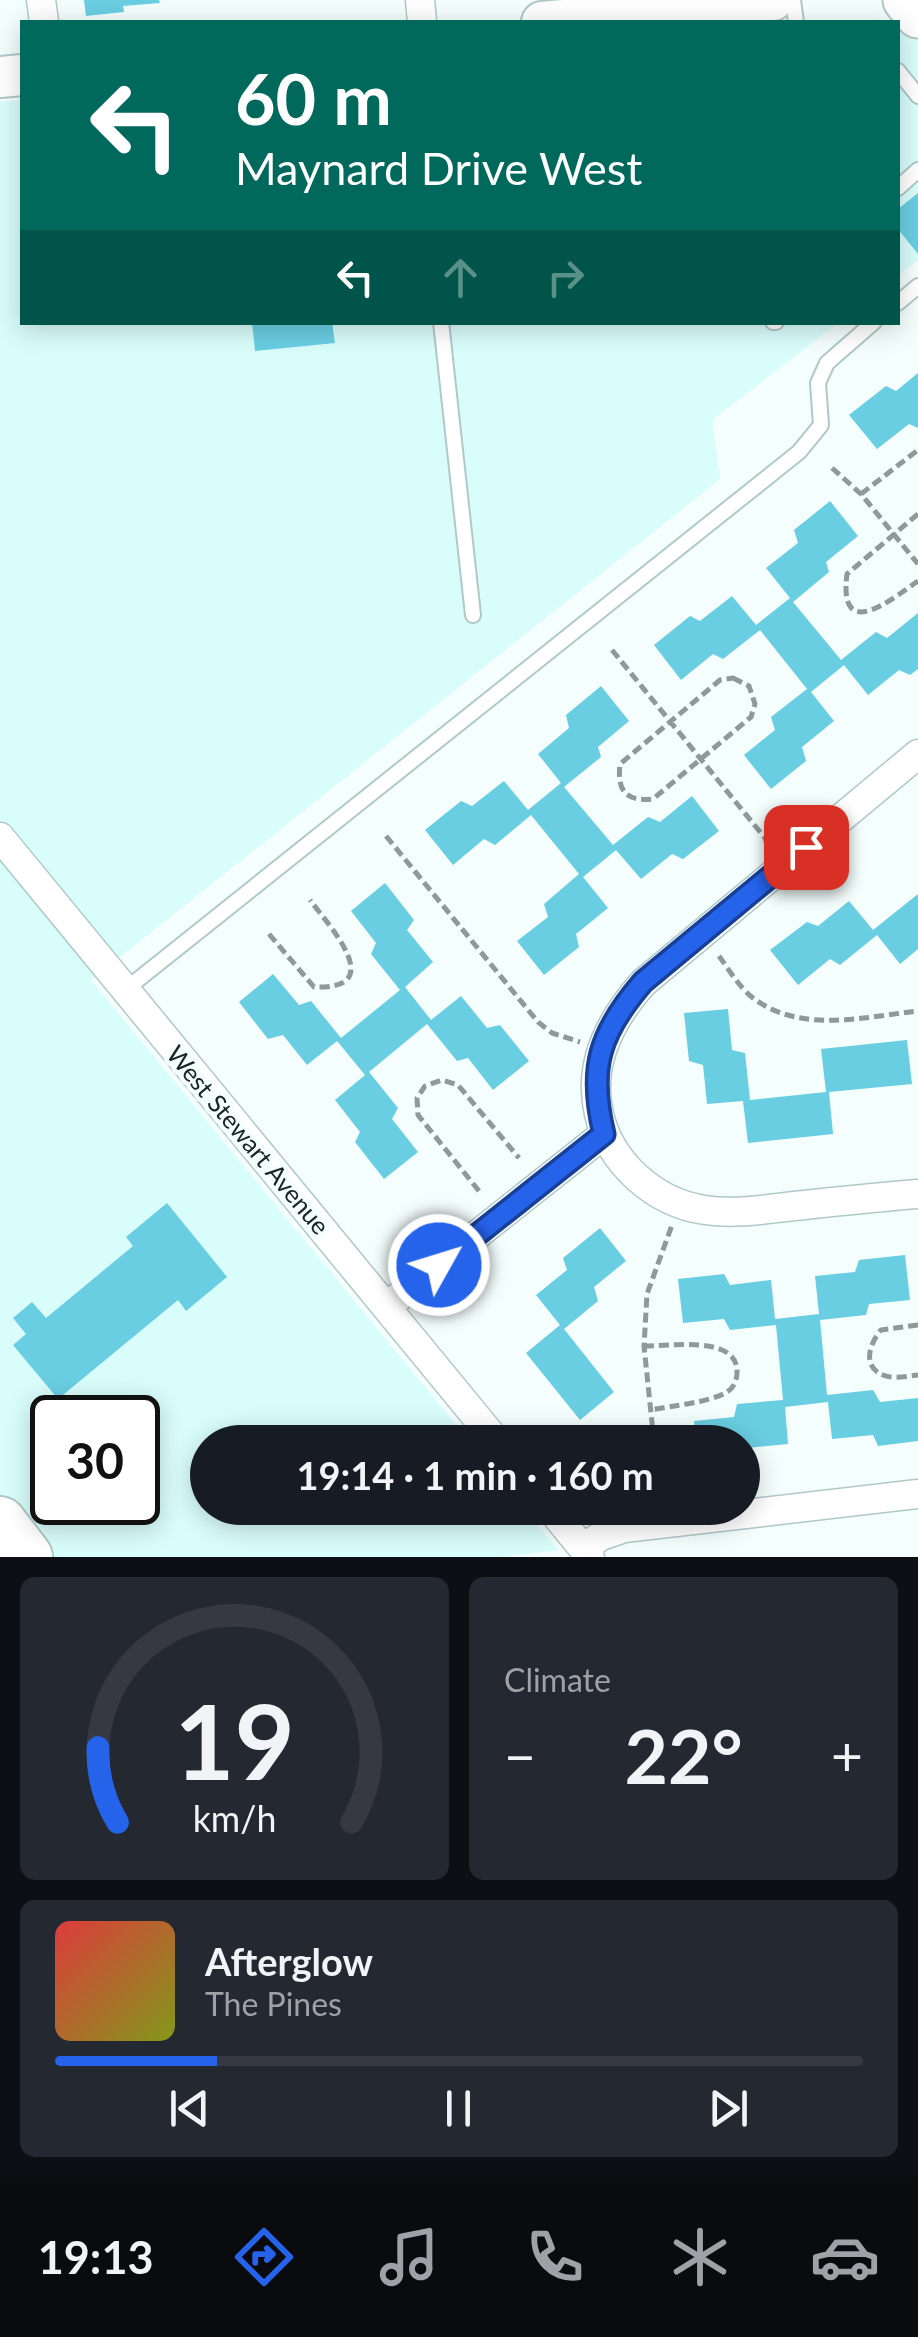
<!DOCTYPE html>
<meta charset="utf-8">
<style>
:root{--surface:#171b24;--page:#242831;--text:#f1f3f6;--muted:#9ea1a6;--line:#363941;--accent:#2563eb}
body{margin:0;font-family:Lato,sans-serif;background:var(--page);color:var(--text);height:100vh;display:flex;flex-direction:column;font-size:38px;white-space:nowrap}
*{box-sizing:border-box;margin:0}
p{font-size:32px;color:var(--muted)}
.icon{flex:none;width:55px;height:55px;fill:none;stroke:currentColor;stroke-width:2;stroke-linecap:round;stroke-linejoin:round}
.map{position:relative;height:1557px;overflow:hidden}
.drawer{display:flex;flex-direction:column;gap:20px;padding:20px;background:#0d0f14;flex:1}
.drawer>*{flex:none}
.guide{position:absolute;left:20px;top:20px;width:880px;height:305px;border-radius:0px;box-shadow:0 5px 25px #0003;background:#00695c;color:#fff;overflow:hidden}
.speed{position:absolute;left:30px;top:1395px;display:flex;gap:20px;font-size:50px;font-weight:700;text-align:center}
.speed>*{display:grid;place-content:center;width:130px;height:130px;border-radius:50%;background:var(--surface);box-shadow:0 5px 25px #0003;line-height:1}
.speed .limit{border:5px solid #111;border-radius:15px;background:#fff;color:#111}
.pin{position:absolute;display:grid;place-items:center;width:85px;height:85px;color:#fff;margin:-42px;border-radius:20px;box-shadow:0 5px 15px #0006}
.me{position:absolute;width:110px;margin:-55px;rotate:51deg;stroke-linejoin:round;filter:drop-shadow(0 0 8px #0008)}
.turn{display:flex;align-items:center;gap:35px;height:210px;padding:0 50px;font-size:45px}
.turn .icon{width:130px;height:130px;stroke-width:2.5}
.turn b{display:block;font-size:70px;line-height:85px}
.lanes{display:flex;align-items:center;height:95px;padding:0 50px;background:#0003;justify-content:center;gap:50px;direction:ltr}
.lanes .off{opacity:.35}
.big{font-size:75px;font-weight:700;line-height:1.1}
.drawer .card{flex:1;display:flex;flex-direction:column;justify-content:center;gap:15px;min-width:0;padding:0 35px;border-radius:15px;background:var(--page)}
.drawer .dial{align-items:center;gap:0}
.dial svg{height:260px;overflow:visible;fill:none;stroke:var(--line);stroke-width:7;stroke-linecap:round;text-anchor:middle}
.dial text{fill:var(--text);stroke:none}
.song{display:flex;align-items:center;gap:30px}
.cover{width:120px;height:120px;border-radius:15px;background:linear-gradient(135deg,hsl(0 70% 55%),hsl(70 70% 35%))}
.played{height:10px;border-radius:5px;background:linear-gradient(90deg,var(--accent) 20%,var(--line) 20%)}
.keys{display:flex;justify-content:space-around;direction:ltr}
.heat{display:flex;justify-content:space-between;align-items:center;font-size:55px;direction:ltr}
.drawer .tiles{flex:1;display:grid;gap:20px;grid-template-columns:1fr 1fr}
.card:last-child{grid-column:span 2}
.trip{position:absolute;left:190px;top:1425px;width:570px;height:100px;border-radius:50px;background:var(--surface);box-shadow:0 5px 25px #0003;font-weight:700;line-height:100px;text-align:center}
.tabs{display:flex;height:160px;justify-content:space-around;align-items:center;background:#090b0e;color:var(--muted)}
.tabs .icon{width:70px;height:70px}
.tabs .selected{color:var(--accent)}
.tabs b{font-size:45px;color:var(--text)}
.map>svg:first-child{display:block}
.built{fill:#d9fdfb;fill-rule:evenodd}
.building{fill:#6acee2}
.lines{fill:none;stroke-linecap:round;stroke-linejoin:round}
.lane-casing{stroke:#b0c9c8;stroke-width:18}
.street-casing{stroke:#b0c9c8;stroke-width:31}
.secondary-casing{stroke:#b0c9c8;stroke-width:44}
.primary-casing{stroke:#b0c9c8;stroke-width:49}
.highway-casing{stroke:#b0c9c8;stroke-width:56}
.path{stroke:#8e9998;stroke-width:5;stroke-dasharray:10 5;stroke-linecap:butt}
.lane{stroke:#fff;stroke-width:14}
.street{stroke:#fff;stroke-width:28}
.secondary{stroke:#fff;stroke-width:40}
.primary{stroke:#fff;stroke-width:45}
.highway{stroke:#fff;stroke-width:52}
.route-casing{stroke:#184099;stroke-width:25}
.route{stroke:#2563eb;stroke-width:18}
.labels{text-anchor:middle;stroke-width:9;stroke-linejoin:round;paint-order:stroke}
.street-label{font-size:25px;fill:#1a2424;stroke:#f3fefd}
</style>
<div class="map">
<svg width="918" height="1557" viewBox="0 0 918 1557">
<rect width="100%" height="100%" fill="#f3fefd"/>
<path class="built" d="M 918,22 L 918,260 L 898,276 L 898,24 Z
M 22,100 L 22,322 L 838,323 L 712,420 L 720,479 L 91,980 L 470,1442 L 208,1442 L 208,1508 L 523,1508 L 558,1550 L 501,1557 L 45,1557 L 0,1501 L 0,102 ZM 52,1418 L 138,1418 L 138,1502 L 52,1502 Z"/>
<path class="building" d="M 84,0 L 159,0 L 160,3 L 123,6 L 124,12 L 86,16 Z
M 918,193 L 918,254 L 898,229 L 898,209 Z
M 252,322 L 332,322 L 335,343 L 255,351 Z
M 918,373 L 918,428 L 909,424 L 877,449 L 849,415 L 886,386 L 896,391 Z
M 830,501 L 858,536 L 826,562 L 829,572 L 793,602 L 841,660 L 876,632 L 887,638 L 918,613 L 918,669 L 910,675 L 899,670 L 868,695 L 844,665 L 811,692 L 834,721 L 802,747 L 806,761 L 771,789 L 744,755 L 775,730 L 771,717 L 807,689 L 760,630 L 723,659 L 713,654 L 681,680 L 654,645 L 690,616 L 700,621 L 732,596 L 756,625 L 790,598 L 766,568 L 798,543 L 794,530 Z
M 601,686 L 629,721 L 598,747 L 601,757 L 564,787 L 613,845 L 648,817 L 660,822 L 692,796 L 719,831 L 683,859 L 672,854 L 641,879 L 616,850 L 583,877 L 608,908 L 576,934 L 579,947 L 544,975 L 517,941 L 548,917 L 544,904 L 579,874 L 531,815 L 495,845 L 484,839 L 453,865 L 425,830 L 461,801 L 472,806 L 504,781 L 528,810 L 561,783 L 538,754 L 569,728 L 566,715 Z
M 385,883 L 414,920 L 407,930 L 433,962 L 405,987 L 431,1020 L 461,996 L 487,1028 L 500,1025 L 529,1061 L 493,1090 L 468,1058 L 457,1061 L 427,1024 L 369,1072 L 398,1108 L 392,1119 L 418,1152 L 384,1179 L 355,1142 L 360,1132 L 335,1100 L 365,1075 L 337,1041 L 307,1065 L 283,1035 L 268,1039 L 239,1002 L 273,974 L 299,1005 L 311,1001 L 341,1038 L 400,990 L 371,954 L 376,943 L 351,911 Z
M 918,894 L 918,949 L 900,964 L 877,935 L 840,965 L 830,959 L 798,985 L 770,950 L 807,922 L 818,926 L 849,901 L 873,930 Z
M 728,1009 L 732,1050 L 745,1053 L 750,1100 L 826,1092 L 821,1049 L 907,1040 L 912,1084 L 829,1092 L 833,1134 L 748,1143 L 743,1101 L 707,1104 L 703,1065 L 689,1061 L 684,1013 Z
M 167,1203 L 227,1277 L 186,1311 L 178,1300 L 58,1399 L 13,1345 L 26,1334 L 13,1318 L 32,1302 L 46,1318 L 133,1246 L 126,1237 Z
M 600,1228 L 626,1261 L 594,1287 L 598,1301 L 564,1329 L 614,1392 L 580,1420 L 526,1353 L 560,1325 L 536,1295 L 567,1270 L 563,1258 Z
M 905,1255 L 910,1300 L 869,1304 L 866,1315 L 820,1320 L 827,1395 L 873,1390 L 880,1402 L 918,1398 L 918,1441 L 878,1446 L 873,1435 L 832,1439 L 828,1402 L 785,1407 L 788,1444 L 747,1448 L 744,1460 L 742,1442 L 696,1442 L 694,1421 L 734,1417 L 737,1404 L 783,1400 L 776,1325 L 730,1330 L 724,1319 L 683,1323 L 678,1279 L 724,1274 L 730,1285 L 771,1280 L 775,1319 L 819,1314 L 815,1276 L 855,1272 L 859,1260 Z"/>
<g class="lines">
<defs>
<path id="lane" d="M 793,0 L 796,22
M 898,71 L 918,96
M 898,188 L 918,170
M 898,303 L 918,286
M 441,322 L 473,615
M 773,322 L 776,322
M 125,990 L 799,452 L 821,425 L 818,383 L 827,363 L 874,322"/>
<path id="street" d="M 41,0 L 44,22
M 420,0 L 422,22
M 918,754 L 643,983 C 611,1019 587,1064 599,1114 C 610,1163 655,1203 705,1210 C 738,1215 772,1208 804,1205 C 842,1201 880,1197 918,1194
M 0,837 L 497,1442
M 386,1307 L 603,1135
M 550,1508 L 590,1557
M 583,1548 L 601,1536 L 624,1528 L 918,1494"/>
<path id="secondary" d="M 542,22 L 773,0
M 0,77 L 22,75"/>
<path id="primary" d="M 906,0 L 918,15"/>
<path id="highway" d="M 0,1523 L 26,1557"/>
</defs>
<use href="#lane" class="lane-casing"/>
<use href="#street" class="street-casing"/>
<use href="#secondary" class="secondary-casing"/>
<use href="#primary" class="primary-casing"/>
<use href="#highway" class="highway-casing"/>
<path class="path" d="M 832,468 L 861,494 L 918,564
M 861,494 L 918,450
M 918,514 L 847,574 C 838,644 892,599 918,581
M 612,650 L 765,838 L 768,847
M 733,678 L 749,686 L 755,704 L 751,717 L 653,799 C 625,802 617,790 620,764 L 720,680 Z
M 386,836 L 538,1022 L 552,1033 L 580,1042
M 269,934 L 314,987 C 389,990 330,927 310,900
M 719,956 C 729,970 740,988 753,998 C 801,1034 863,1017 918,1011
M 479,1191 L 418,1115 L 417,1098 L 425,1086 L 442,1080 L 458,1085 L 519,1158
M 918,1325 L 881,1330 C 869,1344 861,1369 886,1376 C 895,1379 908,1376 918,1375
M 644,1346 C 670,1346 738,1335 737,1372 C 737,1380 734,1388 727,1392 C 712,1402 670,1406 651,1410
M 654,1442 L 644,1346 L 647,1294 L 672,1225"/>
<use href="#lane" class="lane"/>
<use href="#street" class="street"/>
<use href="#secondary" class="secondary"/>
<use href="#primary" class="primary"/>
<use href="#highway" class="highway"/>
</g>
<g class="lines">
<defs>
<path id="route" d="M 439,1265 L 604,1134 C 588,1069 599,1033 643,982 L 806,847"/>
</defs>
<use href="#route" class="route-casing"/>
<use href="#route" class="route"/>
</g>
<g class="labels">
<g class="street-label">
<text transform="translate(248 1140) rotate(50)" y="9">West Stewart Avenue</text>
</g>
</g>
</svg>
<div class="speed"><div class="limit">30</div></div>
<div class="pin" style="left:806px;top:847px;background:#d93025"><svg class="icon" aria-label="arrive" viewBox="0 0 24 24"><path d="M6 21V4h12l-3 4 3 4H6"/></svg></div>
<svg class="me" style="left:439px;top:1265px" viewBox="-20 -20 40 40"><circle r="17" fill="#2563eb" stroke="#fff" stroke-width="3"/><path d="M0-11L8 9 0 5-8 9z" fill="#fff"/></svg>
<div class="trip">19:14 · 1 min · 160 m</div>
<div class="guide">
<div class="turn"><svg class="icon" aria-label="left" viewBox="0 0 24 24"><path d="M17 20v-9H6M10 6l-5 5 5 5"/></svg><div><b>60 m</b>Maynard Drive West</div></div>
<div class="lanes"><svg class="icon" aria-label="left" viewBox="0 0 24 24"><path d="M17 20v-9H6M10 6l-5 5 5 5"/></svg><svg class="icon off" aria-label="ahead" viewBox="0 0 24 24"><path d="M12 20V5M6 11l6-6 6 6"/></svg><svg class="icon off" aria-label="right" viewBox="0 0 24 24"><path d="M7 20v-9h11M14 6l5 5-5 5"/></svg></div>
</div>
</div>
<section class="drawer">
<div class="tiles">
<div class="card dial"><svg viewBox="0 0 100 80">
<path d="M14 69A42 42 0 1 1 86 69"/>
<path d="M14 69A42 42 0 0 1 8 46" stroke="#2563eb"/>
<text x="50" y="56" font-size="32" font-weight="700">19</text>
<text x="50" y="72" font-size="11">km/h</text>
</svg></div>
<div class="card"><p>Climate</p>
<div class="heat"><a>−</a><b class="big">22°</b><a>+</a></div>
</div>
<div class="card">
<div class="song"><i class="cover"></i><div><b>Afterglow</b><p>The Pines</p></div></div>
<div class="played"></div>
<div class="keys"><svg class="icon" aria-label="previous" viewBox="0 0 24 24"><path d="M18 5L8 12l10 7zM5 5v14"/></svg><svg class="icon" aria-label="pause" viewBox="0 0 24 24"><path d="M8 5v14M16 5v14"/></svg><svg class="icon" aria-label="next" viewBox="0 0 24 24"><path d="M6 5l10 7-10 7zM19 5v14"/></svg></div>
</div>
</div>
</section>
<nav class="tabs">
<b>19:13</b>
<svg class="icon selected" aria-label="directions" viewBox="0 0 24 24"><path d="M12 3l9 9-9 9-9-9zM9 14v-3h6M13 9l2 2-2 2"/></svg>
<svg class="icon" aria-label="music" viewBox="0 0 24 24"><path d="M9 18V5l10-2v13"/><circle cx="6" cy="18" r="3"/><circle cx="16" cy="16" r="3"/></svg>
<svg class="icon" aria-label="phone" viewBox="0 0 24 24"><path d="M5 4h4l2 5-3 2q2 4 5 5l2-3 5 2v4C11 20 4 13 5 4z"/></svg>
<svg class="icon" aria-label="climate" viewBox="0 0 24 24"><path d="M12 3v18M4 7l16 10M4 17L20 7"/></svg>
<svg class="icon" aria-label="car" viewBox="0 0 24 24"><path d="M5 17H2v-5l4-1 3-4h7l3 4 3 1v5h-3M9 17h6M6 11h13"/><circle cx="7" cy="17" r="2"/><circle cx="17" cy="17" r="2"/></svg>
</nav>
